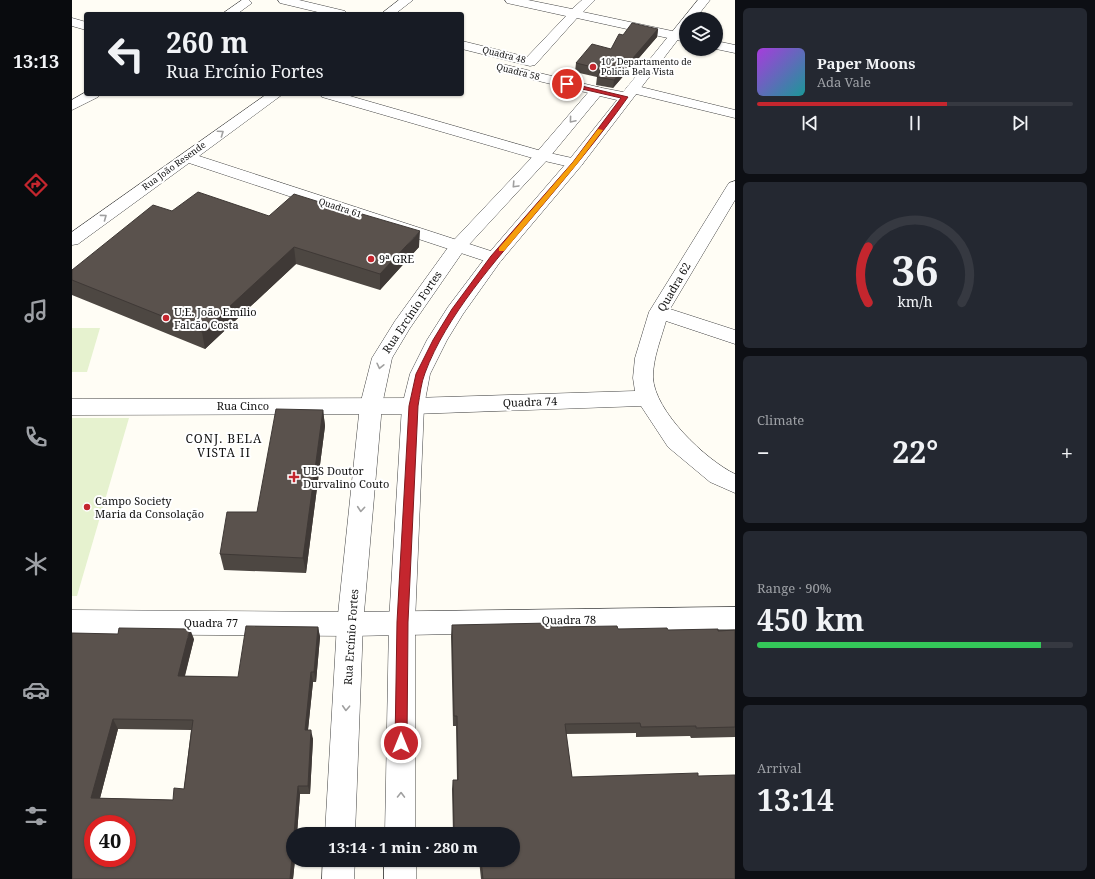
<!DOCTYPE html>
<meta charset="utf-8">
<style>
:root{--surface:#171b24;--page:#242831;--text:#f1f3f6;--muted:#9ea1a6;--line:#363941;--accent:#c4262e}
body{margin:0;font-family:"Noto Serif",serif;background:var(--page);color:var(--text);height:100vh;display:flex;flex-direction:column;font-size:15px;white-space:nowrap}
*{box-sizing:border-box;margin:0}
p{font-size:13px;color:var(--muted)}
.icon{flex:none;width:22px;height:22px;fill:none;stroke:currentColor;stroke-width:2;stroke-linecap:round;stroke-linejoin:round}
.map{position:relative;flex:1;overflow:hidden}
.side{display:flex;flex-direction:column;gap:8px;padding:8px;background:#0d0f14;width:360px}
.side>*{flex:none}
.guide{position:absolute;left:12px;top:12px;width:380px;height:84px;border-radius:4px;box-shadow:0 1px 3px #0004;background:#171b24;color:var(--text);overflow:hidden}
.controls{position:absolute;left:607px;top:12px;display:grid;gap:8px}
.controls a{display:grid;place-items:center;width:44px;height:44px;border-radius:50%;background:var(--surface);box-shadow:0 1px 3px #0004;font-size:20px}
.speed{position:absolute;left:12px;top:815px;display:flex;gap:8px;font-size:20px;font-weight:700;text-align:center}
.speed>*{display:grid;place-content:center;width:52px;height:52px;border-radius:50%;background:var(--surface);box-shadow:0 1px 3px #0004;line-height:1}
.speed .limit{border:6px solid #d22;background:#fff;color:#111}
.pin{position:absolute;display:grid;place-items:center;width:34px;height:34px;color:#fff;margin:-17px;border:2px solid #fff;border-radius:50%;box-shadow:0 1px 4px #0007}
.me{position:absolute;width:44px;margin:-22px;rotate:0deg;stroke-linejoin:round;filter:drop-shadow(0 0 3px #0008)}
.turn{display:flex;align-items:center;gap:14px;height:84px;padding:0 16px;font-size:18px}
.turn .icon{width:52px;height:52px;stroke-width:2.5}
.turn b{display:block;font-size:28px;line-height:34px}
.big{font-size:30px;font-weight:700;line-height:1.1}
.side .widget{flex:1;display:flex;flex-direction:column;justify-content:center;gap:6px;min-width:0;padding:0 14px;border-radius:6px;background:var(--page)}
.side .dial{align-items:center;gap:0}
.dial svg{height:104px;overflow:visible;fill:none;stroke:var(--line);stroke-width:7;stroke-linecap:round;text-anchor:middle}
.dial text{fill:var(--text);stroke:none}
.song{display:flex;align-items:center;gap:12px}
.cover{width:48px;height:48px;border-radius:6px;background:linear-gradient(135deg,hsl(280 70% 55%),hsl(180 70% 35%))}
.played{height:4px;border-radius:2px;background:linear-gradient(90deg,var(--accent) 60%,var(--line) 60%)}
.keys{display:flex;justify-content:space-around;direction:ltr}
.heat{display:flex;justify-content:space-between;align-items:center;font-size:22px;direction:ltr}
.charge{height:6px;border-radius:3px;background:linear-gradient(90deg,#34c759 90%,var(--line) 0)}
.trip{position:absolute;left:214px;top:827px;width:234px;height:40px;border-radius:20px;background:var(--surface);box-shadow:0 1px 3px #0004;font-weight:700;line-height:40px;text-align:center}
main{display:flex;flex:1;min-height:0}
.tabs{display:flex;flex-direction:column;width:72px;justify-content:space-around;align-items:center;background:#090b0e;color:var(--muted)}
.tabs .icon{width:28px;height:28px}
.tabs .on{color:var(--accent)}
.tabs b{font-size:18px;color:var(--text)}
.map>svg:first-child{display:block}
.pitch{fill:#e6f2cf}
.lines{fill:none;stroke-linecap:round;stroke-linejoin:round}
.minor-casing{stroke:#444;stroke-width:1}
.tertiary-casing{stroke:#444;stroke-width:1}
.minor{fill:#fff;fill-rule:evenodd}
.tertiary{fill:#fff;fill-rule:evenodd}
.wall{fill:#4d4742;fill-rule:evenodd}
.shaded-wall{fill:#3f3936}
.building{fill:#5a524d;stroke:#3f3936;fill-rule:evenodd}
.oneway{stroke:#a0a0a0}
.route{fill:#c4262e;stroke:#7f191e}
.slow{fill:#f59e0b}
.poi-dot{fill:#c4262e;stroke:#fff;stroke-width:1.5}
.labels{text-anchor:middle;stroke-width:4;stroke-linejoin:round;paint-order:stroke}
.far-street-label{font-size:9px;fill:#111;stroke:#fff}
.far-poi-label{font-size:9px;fill:#111;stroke:#fff;text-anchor:start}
.poi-label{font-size:11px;fill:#111;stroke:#fff;text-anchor:start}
.street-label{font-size:11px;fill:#111;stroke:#fff}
.neighbourhood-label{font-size:12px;letter-spacing:1px;fill:#111;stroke:#fff}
</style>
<main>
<nav class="tabs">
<b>13:13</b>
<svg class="icon on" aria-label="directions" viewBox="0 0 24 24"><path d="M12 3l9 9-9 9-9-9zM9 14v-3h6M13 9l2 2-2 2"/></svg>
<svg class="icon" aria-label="music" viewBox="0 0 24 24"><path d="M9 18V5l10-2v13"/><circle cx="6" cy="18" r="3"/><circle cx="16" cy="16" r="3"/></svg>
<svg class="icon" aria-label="phone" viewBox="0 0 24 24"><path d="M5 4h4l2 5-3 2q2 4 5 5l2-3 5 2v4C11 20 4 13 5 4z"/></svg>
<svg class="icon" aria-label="climate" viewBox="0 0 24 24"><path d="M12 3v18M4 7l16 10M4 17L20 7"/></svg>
<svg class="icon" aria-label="car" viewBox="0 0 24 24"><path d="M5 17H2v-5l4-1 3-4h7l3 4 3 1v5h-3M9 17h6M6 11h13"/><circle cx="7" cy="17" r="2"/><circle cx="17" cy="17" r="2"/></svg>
<svg class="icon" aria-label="filters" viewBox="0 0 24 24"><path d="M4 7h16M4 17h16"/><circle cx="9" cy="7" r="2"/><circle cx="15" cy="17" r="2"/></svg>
</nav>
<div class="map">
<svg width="663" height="879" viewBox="0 0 663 879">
<rect width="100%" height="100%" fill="#fffdf5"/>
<path class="pitch" d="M 0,328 L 28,328 L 15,372 L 0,372 Z
M 0,418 L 57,418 L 5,596 L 0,596 Z"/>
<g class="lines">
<defs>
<path id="minor" d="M 170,0 L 177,0 L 180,3 L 165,14 L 150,14 Z
M 206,0 L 227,0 L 273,11 L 275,14 L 254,14 L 208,3 Z
M 327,0 L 341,0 L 323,14 L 309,14 Z
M 433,0 L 456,0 L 500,9 L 510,0 L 523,0 L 511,12 L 614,34 L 614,42 L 505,18 L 463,65 L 458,66 L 390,49 L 390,41 L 455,57 L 494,16 L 435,3 Z
M 0,18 L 14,22 L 14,30 L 0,26 Z
M 644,41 L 663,45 L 663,53 L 644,49 Z
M 434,65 L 530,88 L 532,91 L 530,94 L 525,95 L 429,72 L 427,69 L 429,66 Z
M 561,85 L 663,110 L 663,118 L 556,92 L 554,89 L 556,86 Z
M 14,92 L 14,94 L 28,94 L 26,97 L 0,110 L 0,100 Z
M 195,94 L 211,94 L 127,156 L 428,254 L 431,258 L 428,262 L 422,263 L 416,262 L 117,163 L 6,244 L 0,245 L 0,232 Z
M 248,94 L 271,94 L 473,152 L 509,160 L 511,163 L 509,166 L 503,168 L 464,159 L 250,97 Z
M 663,181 L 663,200 L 598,309 L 663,330 L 663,344 L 594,321 C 589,339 581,358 581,377 C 582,411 634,460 663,474 L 663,493 L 638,482 L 596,447 L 569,406 L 341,414 L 0,415 L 0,399 L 341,398 L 563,391 L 561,378 L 563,358 L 577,312 L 655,186 L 657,183 Z
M 663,607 L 663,629 L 278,636 L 0,634 L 0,610 L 278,612 Z"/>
<path id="tertiary" d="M 626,0 L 638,0 L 623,19 L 614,19 L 614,29 L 509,166 L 428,262 L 391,314 L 375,340 L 358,374 L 352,406 L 343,622 L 343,834 L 313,834 L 317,622 L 330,406 L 338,374 L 355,340 L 376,307 L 416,254 L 497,160 L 545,100 L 528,96 L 476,159 L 392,250 L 338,328 L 320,358 L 310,405 L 291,624 L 283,834 L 253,834 L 265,624 L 288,405 L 300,358 L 323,321 L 380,242 L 464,153 L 520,88 L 525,87 L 551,92 Z
M 251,860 L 283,860 L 282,879 L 250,879 Z
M 312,860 L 344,860 L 344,879 L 312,879 Z"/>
</defs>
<use href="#minor" class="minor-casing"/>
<use href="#tertiary" class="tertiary-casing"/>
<use href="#minor" class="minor"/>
<use href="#tertiary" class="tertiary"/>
</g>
<path class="wall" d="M 586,29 L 585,37 L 541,88 L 524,85 L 525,77 L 503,72 L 504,63 L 539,49 L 551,35 Z
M 100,211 L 347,247 L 308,290 L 224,264 L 133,349 L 0,295 L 0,270 Z
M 251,410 L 253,426 L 234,573 L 152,570 L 148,554 L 185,512 Z
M 380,625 L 596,630 L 663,630 L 663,737 L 619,738 L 618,736 L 564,737 L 564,733 L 494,734 L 500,777 L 626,776 L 663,879 L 409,879 L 407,860 L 441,860 L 441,834 L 381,834 L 380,789 L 381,780 L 385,780 L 384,726 L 381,726 L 379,636 Z
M 246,627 L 248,637 L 244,682 L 241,682 L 236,730 L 241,739 L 238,794 L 228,794 L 225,834 L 221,834 L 221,860 L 223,860 L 221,879 L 0,879 L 0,633 L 122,639 L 113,676 L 166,677 ZM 46,729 L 119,730 L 112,789 L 101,800 L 28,798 Z"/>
<path class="shaded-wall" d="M 586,29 L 585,37 L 541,88 L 542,80 Z
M 348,231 L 347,247 L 308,290 L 308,274 Z
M 222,247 L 224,264 L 133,349 L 130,332 Z
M 251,410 L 253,426 L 234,573 L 231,558 Z
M 246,627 L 248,637 L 244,682 L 242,672 Z
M 118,629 L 122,639 L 110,686 L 106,676 Z
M 239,672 L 241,682 L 235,739 L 233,730 Z
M 41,719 L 46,729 L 26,806 L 19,798 Z
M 239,730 L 241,739 L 238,794 L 236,786 Z
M 226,786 L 228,794 L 225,834 L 222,834 Z
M 221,847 L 221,860 L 223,860 L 221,879 L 218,879 Z"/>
<path class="building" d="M 560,23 L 586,29 L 542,80 L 525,77 L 529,69 L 504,63 L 520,44 L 539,49 L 547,34 L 551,35 Z
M 126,192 L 197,216 L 222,194 L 289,215 L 290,214 L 348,231 L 308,274 L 222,247 L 130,332 L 0,280 L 0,270 L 81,205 L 100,211 Z
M 204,409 L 251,410 L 231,558 L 148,554 L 155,512 L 185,512 Z
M 479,623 L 479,627 L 545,626 L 546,629 L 595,628 L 596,630 L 646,629 L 646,631 L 663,630 L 663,727 L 624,728 L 624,726 L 569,727 L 568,723 L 493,724 L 500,777 L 626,773 L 626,776 L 663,775 L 663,879 L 411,879 L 409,860 L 441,860 L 441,834 L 407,834 L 407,830 L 382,829 L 381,780 L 386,780 L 385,716 L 382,716 L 380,625 Z
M 174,626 L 246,627 L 242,672 L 239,672 L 233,730 L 239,730 L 236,786 L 226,786 L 222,834 L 221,834 L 221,847 L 218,879 L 0,879 L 0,633 L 46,634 L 47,628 L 118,629 L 106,676 L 166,677 ZM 41,719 L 121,720 L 112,789 L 102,788 L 101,800 L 19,798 ZM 21,824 L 55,824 L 55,858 L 21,858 Z"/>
<defs><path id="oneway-chevron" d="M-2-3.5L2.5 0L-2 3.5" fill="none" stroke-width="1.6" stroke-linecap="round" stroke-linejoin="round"/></defs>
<g class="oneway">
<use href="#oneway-chevron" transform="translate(500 120) rotate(130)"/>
<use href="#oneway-chevron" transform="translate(149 133) rotate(-35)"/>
<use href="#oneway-chevron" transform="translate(443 185) rotate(133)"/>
<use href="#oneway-chevron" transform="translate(32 217) rotate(-36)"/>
<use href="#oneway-chevron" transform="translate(308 366) rotate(103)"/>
<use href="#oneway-chevron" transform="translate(289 509) rotate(95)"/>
<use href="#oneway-chevron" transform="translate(274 708) rotate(93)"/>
<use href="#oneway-chevron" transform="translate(329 795) rotate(-89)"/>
</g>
<path class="route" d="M 493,82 L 556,97 C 527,138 495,176 463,214 C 424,260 374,316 353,373 C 349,383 348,395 346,406 L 336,622 L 335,743 L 333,747 L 329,749 L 325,747 L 323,743 L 325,622 L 337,406 L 344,374 L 361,340 L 380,309 L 419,256 L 501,162 L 549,98 L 493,85 Z"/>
<path class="slow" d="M 526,129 L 531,130 L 505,164 L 432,251 L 427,251 L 427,248 L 501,162 Z"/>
<g class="poi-dot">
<circle cx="521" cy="67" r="4"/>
<circle cx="299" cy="259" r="4"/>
<circle cx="94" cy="318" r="4"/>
<path d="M220 471h4v4h4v4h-4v4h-4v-4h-4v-4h4z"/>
<circle cx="15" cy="507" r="4"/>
</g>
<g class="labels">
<g class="far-street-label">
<text transform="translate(432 55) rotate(14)" y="3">Quadra 48</text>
<text transform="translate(446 72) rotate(14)" y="3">Quadra 58</text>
<text transform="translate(102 166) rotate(-36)" y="3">Rua João Resende</text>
<text transform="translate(268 208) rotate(18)" y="3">Quadra 61</text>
</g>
<g class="far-poi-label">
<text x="529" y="65">10° Departamento de<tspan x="529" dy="10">Policia Bela Vista</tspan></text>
</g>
<g class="poi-label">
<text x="307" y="263">9ª GRE</text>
<text x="102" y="316">U.E. João Emílio<tspan x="102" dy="13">Falcão Costa</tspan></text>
<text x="231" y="475">UBS Doutor<tspan x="231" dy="13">Durvalino Couto</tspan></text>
<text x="23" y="505">Campo Society<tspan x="23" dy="13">Maria da Consolação</tspan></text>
</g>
<g class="street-label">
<text transform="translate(602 287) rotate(-60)" y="4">Quadra 62</text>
<text transform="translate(340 312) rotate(-56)" y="4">Rua Ercínio Fortes</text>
<text transform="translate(458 402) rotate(-2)" y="4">Quadra 74</text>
<text x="171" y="410">Rua Cinco</text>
<text transform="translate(497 620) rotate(-1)" y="4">Quadra 78</text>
<text x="139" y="627">Quadra 77</text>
<text transform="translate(279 637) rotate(-86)" y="4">Rua Ercínio Fortes</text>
</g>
<g class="neighbourhood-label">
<text x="152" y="443">CONJ. BELA<tspan x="152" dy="14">VISTA II</tspan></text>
</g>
</g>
</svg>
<div class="controls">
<a><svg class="icon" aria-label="layers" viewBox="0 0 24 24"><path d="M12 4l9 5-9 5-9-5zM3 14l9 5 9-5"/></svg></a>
</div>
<div class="speed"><div class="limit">40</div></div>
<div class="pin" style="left:495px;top:84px;background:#d93025"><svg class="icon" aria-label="arrive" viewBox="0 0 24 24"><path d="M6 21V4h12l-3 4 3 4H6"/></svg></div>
<svg class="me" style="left:329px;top:743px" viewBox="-20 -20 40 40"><circle r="17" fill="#c4262e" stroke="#fff" stroke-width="3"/><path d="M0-11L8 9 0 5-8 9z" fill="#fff"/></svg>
<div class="trip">13:14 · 1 min · 280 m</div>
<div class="guide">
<div class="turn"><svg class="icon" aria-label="left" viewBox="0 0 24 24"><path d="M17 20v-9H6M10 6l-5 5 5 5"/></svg><div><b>260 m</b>Rua Ercínio Fortes</div></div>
</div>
</div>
<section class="side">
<div class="widget">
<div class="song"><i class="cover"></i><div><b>Paper Moons</b><p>Ada Vale</p></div></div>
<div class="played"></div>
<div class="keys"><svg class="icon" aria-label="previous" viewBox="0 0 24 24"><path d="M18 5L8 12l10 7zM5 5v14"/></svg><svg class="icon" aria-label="pause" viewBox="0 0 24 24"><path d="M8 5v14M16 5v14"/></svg><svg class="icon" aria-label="next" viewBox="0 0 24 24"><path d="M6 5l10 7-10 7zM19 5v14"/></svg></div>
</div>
<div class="widget dial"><svg viewBox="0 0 100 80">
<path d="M14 69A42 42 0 1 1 86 69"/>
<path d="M14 69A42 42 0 0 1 14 26" stroke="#c4262e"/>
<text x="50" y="56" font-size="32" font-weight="700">36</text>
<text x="50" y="72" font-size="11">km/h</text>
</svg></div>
<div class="widget"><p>Climate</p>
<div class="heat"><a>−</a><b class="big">22°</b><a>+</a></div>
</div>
<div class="widget"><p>Range · 90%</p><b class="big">450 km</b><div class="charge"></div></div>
<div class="widget"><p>Arrival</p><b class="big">13:14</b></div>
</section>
</main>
